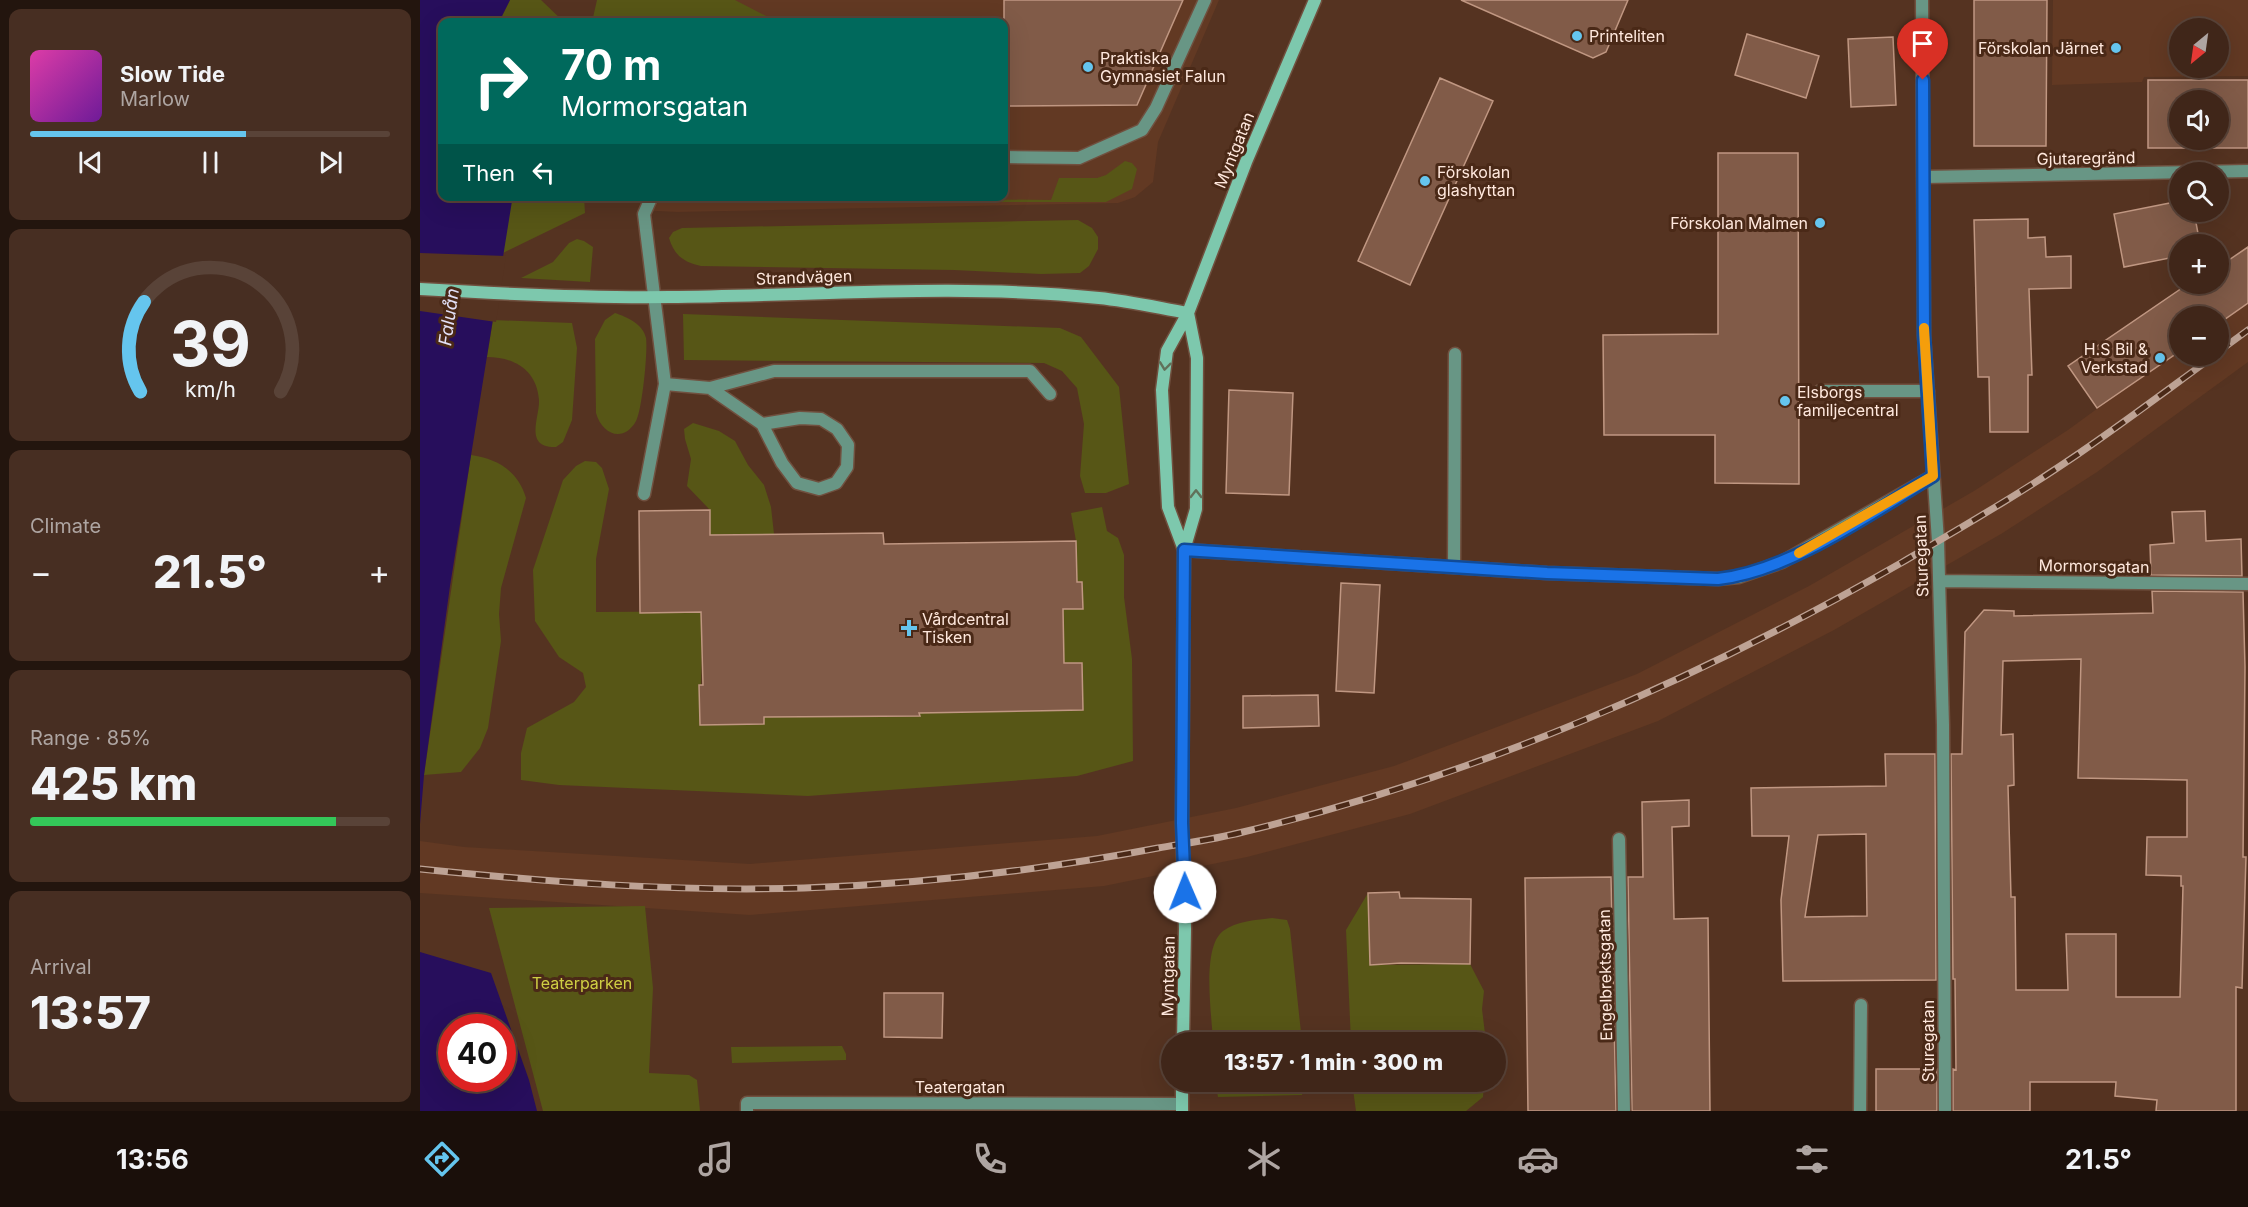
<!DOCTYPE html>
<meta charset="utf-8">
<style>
:root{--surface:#402619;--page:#472e22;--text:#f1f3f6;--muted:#aea5a2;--line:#594338;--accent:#65c5ee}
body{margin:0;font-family:Inter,sans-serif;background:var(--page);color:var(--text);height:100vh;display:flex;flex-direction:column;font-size:22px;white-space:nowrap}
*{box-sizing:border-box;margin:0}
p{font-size:20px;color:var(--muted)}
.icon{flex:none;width:33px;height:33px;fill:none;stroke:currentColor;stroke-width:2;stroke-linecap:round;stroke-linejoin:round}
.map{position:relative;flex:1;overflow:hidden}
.panel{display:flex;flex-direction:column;gap:9px;padding:9px;background:#23150e;width:420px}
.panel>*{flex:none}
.hud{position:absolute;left:18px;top:18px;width:570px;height:183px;border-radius:12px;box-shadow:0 6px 24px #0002,0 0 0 2px var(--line);background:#00695c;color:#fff;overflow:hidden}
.needle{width:39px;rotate:209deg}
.controls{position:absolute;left:1749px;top:18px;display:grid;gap:12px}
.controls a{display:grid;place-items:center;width:60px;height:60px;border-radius:50%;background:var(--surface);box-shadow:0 6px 24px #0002,0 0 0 2px var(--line);font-size:30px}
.speed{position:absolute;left:18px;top:1014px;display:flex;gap:12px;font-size:30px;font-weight:700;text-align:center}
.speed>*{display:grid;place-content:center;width:78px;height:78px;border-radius:50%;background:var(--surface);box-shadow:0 6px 24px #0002,0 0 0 2px var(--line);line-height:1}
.speed .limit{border:9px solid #d22;background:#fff;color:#111}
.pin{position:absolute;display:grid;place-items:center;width:51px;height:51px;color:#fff;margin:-62px -26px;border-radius:50% 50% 50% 0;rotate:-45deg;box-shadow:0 0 6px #0007}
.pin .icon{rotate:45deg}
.me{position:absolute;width:66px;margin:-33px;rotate:359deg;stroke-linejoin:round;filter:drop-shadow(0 0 4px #0008)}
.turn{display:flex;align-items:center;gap:21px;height:126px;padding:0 24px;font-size:27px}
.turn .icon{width:78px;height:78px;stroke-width:2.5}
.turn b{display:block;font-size:42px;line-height:51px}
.then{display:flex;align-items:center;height:57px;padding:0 24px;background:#0003;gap:12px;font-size:22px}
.big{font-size:45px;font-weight:800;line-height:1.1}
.panel .tile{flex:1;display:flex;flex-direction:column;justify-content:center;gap:9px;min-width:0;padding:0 21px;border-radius:12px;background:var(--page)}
.panel .dial{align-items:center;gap:0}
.dial svg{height:156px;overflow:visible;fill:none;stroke:var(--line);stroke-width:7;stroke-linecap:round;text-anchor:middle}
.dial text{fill:var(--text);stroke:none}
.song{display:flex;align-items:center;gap:18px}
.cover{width:72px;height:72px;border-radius:9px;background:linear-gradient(135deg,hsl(320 70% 55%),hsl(280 70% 35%))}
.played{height:6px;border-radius:3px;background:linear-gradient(90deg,var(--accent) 60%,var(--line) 60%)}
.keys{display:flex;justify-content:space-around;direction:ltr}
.heat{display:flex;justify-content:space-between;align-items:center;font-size:33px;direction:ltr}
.charge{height:9px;border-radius:4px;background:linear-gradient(90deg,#34c759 85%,var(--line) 0)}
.trip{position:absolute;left:741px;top:1032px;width:345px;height:60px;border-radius:30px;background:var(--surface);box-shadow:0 6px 24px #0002,0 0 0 2px var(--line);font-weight:800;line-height:60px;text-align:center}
.dock{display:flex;height:96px;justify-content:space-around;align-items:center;background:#1a0f0a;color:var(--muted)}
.dock .icon{width:42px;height:42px}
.dock .on{color:var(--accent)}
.dock b{font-size:27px;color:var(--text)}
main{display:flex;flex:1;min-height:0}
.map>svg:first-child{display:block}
.built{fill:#623923;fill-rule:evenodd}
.green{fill:#575616}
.water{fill:#270e5c;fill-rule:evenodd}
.pier{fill:#553321}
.building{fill:#815b48;stroke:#c09782;stroke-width:1.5;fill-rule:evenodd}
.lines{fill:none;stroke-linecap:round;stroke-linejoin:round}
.lane-casing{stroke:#70503f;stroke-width:15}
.street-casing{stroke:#70503f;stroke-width:15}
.secondary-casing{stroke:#70503f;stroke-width:15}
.lane{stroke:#689685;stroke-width:12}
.street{stroke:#689685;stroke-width:12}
.secondary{stroke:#7dc8ad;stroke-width:12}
.rail-casing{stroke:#bea395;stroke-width:7}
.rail{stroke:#4a2917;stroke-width:4.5;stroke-dasharray:14;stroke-linecap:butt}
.oneway{stroke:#61715a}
.route-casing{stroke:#114b97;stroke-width:15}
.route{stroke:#1a73e8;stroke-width:10}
.slow{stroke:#f59e0b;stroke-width:10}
.poi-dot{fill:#65c5ee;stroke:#4a2917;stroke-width:2}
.labels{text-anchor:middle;stroke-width:6;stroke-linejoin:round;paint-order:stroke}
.poi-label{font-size:16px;fill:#ffe8dd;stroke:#4a2917;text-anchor:start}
.street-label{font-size:16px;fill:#ffe8dd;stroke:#4a2917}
.park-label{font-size:16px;fill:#cfce43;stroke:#4a2917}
.water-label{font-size:18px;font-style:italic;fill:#e3e1f8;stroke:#4a2917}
</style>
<main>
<section class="panel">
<div class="tile">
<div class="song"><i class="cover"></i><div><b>Slow Tide</b><p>Marlow</p></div></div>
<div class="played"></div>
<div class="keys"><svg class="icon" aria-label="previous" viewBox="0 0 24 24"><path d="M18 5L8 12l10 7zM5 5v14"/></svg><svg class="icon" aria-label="pause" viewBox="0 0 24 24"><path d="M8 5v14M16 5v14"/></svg><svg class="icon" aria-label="next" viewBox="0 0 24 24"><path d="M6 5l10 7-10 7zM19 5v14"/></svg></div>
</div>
<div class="tile dial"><svg viewBox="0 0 100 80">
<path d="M14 69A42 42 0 1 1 86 69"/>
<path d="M14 69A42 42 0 0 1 16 23" stroke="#65c5ee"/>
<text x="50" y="56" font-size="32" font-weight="700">39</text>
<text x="50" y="72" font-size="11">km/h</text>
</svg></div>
<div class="tile"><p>Climate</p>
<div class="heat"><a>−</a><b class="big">21.5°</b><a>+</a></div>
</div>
<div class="tile"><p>Range · 85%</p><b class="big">425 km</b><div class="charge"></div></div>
<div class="tile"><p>Arrival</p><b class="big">13:57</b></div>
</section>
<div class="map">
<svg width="1828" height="1111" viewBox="0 0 1828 1111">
<rect width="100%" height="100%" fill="#553321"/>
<path class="built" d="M 304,0 L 799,0 L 738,142 L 733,182 L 715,197 L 698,203 L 257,212 L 218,210 L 224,196 L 584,196 L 584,22 L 294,22 Z
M 1633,0 L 1828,0 L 1828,76 L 1724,77 L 1722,82 L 1632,85 ZM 1760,28 L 1798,28 L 1798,68 L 1760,68 Z
M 1828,299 L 1828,362 L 1677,472 L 1581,534 L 1414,630 L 1238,721 L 990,814 L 827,857 L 684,886 L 330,915 L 0,893 L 0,841 L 44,847 L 330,864 L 677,836 L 816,808 L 974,766 L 1217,674 L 1389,586 L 1554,491 L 1648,430 L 1759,349 L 1760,356 L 1798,356 L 1799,320 Z"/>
<path class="green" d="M 90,0 L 121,0 L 144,22 L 79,22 Z
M 177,0 L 315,0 L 352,19 L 353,22 L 172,22 Z
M 705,161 L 712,163 L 717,169 L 712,189 L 686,202 L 265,202 L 270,196 L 631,200 L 639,178 L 677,178 L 686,175 Z
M 128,196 L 164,197 L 165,213 L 83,253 L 91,197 Z
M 658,220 L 672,228 L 678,237 L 678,249 L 669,266 L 660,273 L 621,274 L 534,270 L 281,266 C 263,262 254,255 249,238 L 253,232 L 262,228 Z
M 157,239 L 164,241 L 173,247 L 170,282 L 101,278 L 133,262 L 149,243 Z
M 195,313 C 207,317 223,324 226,338 C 228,351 222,411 216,421 C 204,443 182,435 176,413 L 175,339 L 185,320 Z
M 263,314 L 640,328 L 661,337 L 699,387 L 709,484 L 686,493 L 665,493 L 660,476 L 664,424 L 657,388 L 642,371 L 624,363 L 264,360 Z
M 73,320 L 152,323 L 157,348 L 152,420 L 143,442 L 136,447 C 103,448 120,417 119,400 C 117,370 94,357 67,357 Z
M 273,423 L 299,431 L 315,441 L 328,465 L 344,485 L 351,507 L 354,534 L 290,535 L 290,510 L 267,486 L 271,459 L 265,439 L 264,429 Z
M 51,455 C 78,459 98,471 106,498 L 81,588 L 79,614 L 81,641 L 68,728 L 60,748 L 41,772 L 4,775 Z
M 165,461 L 176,462 L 182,468 L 189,489 L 176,559 L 176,612 L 343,611 L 343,647 L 282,648 L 280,725 L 344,724 L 344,714 L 378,717 L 499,716 L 499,713 L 663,710 L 662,663 L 644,663 L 629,609 L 663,609 L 662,582 L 657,582 L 656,541 L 651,513 L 682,507 L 687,531 L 698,538 L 704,555 L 704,597 L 712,659 L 713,761 L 657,776 L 388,796 L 139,785 L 101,780 L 101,753 L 107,728 L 154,702 L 166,687 L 163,673 L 139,657 L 115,621 L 113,570 L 143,480 L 156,466 Z
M 948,893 L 950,965 L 1050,964 L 1064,991 L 1062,1009 L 1066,1042 L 931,1042 L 926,930 Z
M 225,906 L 233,988 L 229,1073 L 269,1075 L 277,1080 L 280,1111 L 123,1111 L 69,908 Z
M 852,918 L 867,920 L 870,929 L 882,1042 L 793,1042 C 792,1016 781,948 803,931 C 816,921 837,920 852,918 Z
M 422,1046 L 426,1054 L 426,1060 L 312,1063 L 311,1047 Z
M 795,1082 L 885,1082 L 882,1095 L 798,1097 Z
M 932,1082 L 1064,1082 L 1063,1097 L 1046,1111 L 936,1111 Z"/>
<path class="water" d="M 0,0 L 90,0 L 79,22 L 22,22 L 22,196 L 91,197 L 92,201 L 30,586 L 4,775 L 0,824 Z
M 0,952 L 71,973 L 109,1080 L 117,1111 L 0,1111 ZM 32,1028 L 82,1028 L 82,1078 L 32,1078 Z"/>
<path class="pier" d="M 0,253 L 86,256 L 76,322 L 0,311 Z"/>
<path class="building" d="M 584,0 L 763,0 L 717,105 L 584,106 Z
M 1041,0 L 1208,0 L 1186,52 L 1173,58 Z
M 1554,0 L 1627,0 L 1626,146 L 1554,146 Z
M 1327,34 L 1399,56 L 1386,98 L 1315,75 Z
M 1473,37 L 1476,105 L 1431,107 L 1428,39 Z
M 1020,78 L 1073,101 L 990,285 L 938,261 Z
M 1728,80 L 1828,80 L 1828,148 L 1728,148 ZM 1760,100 L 1798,100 L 1798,140 L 1760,140 Z
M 1298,153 L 1378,153 L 1379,484 L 1295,483 L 1295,435 L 1184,435 L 1183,335 L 1298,334 Z
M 1760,201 L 1760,212 L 1774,212 L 1780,244 L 1760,244 L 1760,256 L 1704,267 L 1694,214 Z
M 1608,219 L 1608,238 L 1625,237 L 1626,257 L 1651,256 L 1651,288 L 1609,289 L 1612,375 L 1608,375 L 1608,432 L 1570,432 L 1569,377 L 1558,377 L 1554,220 Z
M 1828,247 L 1828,303 L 1798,324 L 1798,316 L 1760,316 L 1760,351 L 1677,408 L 1648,366 L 1768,284 L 1798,284 L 1798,262 L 1803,264 Z
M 809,390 L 873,393 L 869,495 L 806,493 Z
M 290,510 L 290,535 L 463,533 L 464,544 L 656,541 L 657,582 L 662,582 L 663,609 L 643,609 L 644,663 L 662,663 L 663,710 L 499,713 L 500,716 L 344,717 L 344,724 L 280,725 L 279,685 L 283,685 L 281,612 L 220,613 L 219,511 Z
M 1785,511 L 1786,541 L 1821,539 L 1822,576 L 1731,575 L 1730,545 L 1754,543 L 1752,512 Z
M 921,583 L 960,585 L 954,693 L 916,691 Z
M 1732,591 L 1823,592 L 1825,667 L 1823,857 L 1826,857 L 1822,988 L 1816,987 L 1816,1111 L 1736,1111 L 1737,1100 L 1695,1096 L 1696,1082 L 1610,1082 L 1610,1111 L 1533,1111 L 1533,1069 L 1536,1070 L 1535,979 L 1533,979 L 1531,754 L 1542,754 L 1545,632 L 1564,610 L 1594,611 L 1594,616 L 1733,613 ZM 1661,659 L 1658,778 L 1767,780 L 1767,837 L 1727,837 L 1726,875 L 1761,876 L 1761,886 L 1763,886 L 1760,997 L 1696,997 L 1696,934 L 1646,934 L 1648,990 L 1596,990 L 1595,897 L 1591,897 L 1588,786 L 1594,785 L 1593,734 L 1581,735 L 1583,661 Z
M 898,695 L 899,726 L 823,728 L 823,696 Z
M 1465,754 L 1515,754 L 1516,980 L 1363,981 L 1361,900 L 1369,836 L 1332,836 L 1331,788 L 1466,786 ZM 1446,834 L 1447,916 L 1385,917 L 1398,835 Z
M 1269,800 L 1269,826 L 1252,827 L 1254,919 L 1288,918 L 1290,1111 L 1212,1111 L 1208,877 L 1223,877 L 1222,802 Z
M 1191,877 L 1196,1111 L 1108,1111 L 1105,878 Z
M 979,892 L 980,898 L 1051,899 L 1050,964 L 981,963 L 950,965 L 948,893 Z
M 464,993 L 523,993 L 522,1038 L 464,1037 Z
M 1456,1069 L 1517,1069 L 1517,1111 L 1456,1111 Z"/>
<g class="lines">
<defs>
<path id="lane" d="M 584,157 L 659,158 L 722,130 L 736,108 L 785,0
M 232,196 L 224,214 L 245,384 L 290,388 L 342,424 L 362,463 L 377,483 L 399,489 L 416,483 L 427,467 L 428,445 L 417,429 L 401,419 L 380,418 L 342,424
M 290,388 L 354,371 L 610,371 L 630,394
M 1400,391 L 1508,391
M 224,494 L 245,384
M 1034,567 L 1035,354
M 1440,1111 L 1441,1005"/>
<path id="street" d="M 1502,0 L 1504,335 L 1518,541 L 1523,725 L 1525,1111
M 1504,177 L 1828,171
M 764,550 L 1127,573 L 1298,579 L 1319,577 L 1362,562 L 1513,476
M 1519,581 L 1828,584
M 1199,839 L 1204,1111
M 327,1111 L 327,1103 L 761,1104"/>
<path id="secondary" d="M 0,289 C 83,294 166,298 249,297 C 392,296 536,283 679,298 C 709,301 739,308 768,313
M 764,550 L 748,507 L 742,390 L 747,351 L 768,313 L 826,162 L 895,0
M 763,1042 L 765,929 L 762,823 L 764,550 L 776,509 L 777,358 L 768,313
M 762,1082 L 762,1111"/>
</defs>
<use href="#lane" class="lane-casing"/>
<use href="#street" class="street-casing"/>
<use href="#secondary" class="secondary-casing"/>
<use href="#lane" class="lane"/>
<use href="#street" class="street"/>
<use href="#secondary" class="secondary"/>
<defs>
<path id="rail" d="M 1798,352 L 1828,330
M 0,869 C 128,882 256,892 384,888 C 503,884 622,870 738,848 C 767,843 796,839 823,832 C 1057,776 1273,682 1481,563 C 1542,527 1603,492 1661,452 C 1706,421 1750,388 1794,356"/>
</defs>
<use href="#rail" class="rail-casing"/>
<use href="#rail" class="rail"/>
</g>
<defs><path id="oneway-chevron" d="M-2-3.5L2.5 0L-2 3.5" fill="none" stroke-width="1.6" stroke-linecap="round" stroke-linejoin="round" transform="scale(1.5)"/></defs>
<g class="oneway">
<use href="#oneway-chevron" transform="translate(745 366) rotate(97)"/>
<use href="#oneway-chevron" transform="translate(776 494) rotate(-90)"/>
</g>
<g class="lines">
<defs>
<path id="route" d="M 765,892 L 762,823 L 764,550 L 1127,573 L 1298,579 C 1370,571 1451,513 1513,476 L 1504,335 L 1503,80"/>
</defs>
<use href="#route" class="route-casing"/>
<use href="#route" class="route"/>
<path class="slow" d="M 1379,553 L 1513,476 L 1504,328"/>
</g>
<g class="poi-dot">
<circle cx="1157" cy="36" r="6"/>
<circle cx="1696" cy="48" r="6"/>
<circle cx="668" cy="67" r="6"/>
<circle cx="1005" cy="181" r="6"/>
<circle cx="1400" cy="223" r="6"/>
<circle cx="1740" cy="358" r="6"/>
<circle cx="1365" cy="401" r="6"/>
<path d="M486 619h6v6h6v6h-6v6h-6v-6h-6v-6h6z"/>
</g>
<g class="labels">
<g class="poi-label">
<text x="1169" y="42">Printeliten</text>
<text x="1684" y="54" text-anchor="end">Förskolan Järnet</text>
<text x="680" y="64">Praktiska<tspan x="680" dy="18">Gymnasiet Falun</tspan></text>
<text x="1017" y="178">Förskolan<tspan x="1017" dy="18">glashyttan</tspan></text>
<text x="1388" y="229" text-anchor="end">Förskolan Malmen</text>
<text x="1728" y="355" text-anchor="end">H.S Bil &amp;<tspan x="1728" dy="18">Verkstad</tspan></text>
<text x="1377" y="398">Elsborgs<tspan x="1377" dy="18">familjecentral</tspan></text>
<text x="502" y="625">Vårdcentral<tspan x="502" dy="18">Tisken</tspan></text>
</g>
<g class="street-label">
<text transform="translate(814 150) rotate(-68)" y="6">Myntgatan</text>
<text transform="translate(1666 158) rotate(-1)" y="6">Gjutaregränd</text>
<text transform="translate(384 277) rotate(-2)" y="6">Strandvägen</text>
<text transform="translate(1501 556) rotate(-92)" y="6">Sturegatan</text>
<text transform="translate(1674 566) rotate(1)" y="6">Mormorsgatan</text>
<text transform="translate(1185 975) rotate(-91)" y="6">Engelbrektsgatan</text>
<text transform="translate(748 976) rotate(-89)" y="6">Myntgatan</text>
<text transform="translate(1508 1041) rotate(-90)" y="6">Sturegatan</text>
<text x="540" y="1093">Teatergatan</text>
</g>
<g class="park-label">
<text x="162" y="989">Teaterparken</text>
</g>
<g class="water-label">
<text transform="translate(29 317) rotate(-82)" y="6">Faluån</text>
</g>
</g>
</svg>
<div class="controls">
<a><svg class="needle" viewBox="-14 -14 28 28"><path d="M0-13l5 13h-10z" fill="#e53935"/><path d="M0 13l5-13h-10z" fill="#aea5a2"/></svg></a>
<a><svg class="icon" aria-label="sound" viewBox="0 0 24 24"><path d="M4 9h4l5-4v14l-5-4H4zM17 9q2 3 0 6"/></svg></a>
<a><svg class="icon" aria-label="search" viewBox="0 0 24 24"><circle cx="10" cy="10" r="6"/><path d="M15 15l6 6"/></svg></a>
<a>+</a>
<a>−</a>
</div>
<div class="speed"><div class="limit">40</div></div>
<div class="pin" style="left:1503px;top:80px;background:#d93025"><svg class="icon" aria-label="arrive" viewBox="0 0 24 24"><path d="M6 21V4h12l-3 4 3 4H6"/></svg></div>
<svg class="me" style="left:765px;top:892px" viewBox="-20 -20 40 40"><circle r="19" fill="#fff"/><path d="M0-13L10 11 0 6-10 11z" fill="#1a73e8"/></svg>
<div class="trip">13:57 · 1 min · 300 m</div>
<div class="hud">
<div class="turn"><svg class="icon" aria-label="right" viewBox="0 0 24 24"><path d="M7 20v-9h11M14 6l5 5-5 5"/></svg><div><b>70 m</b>Mormorsgatan</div></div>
<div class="then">Then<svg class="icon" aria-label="left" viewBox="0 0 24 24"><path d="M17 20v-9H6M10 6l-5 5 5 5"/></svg></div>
</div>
</div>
</main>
<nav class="dock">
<b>13:56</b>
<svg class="icon on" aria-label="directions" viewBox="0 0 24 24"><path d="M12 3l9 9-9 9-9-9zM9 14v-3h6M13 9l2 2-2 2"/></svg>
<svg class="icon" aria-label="music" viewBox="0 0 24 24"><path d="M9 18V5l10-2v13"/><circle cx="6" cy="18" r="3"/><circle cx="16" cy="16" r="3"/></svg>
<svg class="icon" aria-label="phone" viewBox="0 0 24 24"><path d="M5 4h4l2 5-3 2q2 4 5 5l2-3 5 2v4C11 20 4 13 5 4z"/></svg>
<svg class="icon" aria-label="climate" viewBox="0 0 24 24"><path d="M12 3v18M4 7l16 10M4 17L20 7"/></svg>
<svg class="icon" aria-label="car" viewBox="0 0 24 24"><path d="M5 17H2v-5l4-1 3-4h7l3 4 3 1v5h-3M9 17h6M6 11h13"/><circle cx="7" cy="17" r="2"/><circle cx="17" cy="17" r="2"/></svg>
<svg class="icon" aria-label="filters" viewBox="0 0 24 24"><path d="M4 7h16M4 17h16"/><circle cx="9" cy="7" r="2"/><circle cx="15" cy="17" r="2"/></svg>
<b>21.5°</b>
</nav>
